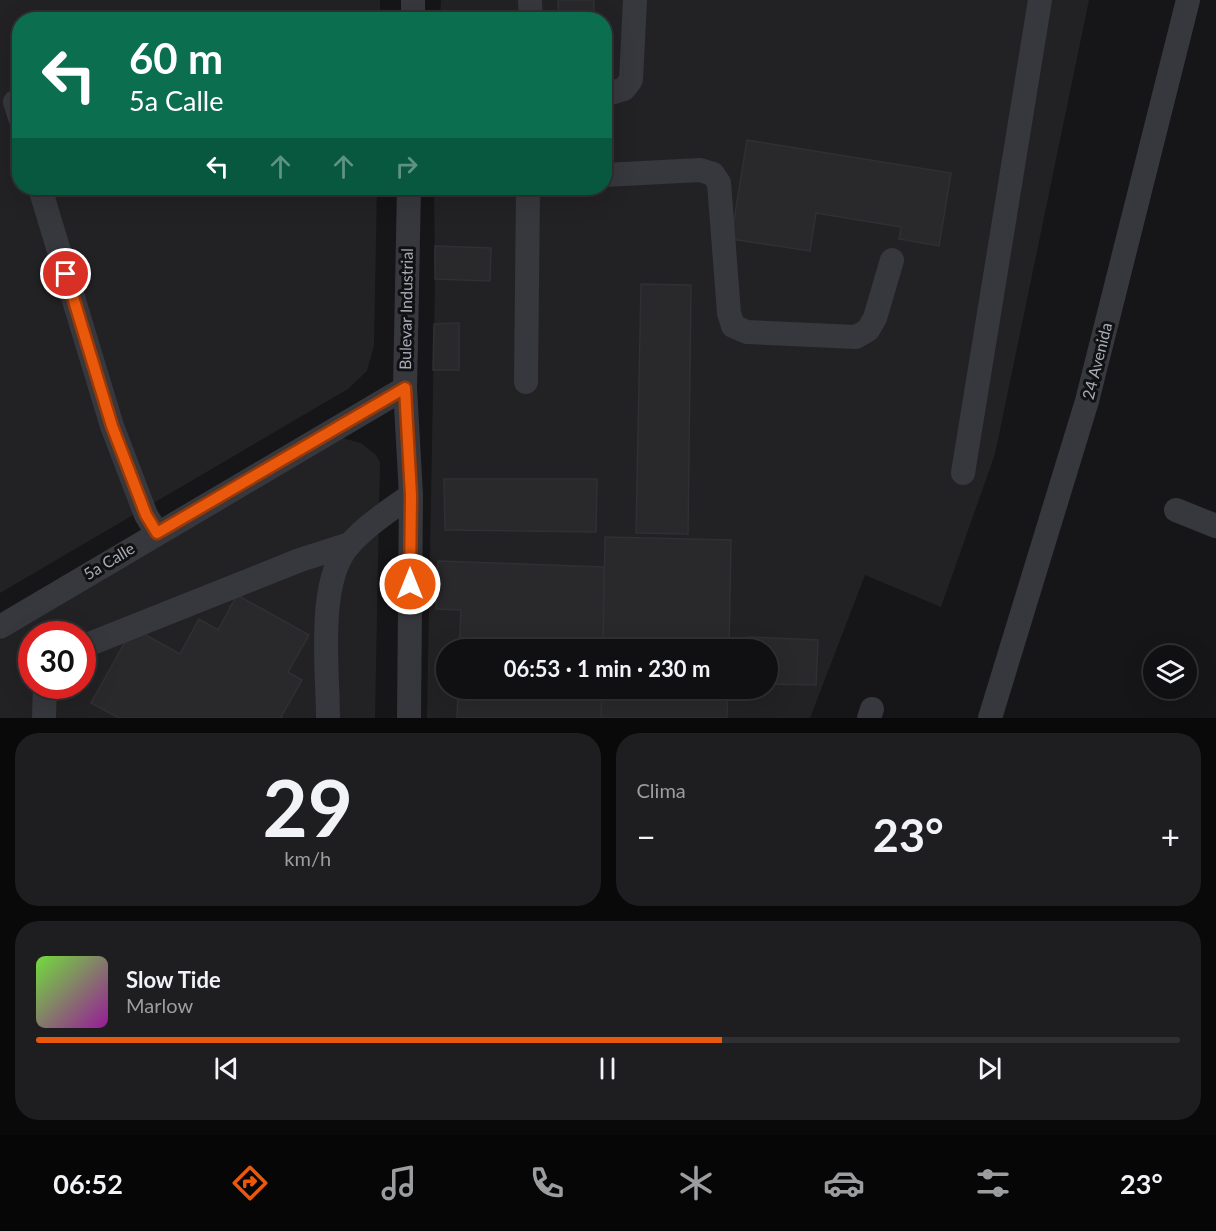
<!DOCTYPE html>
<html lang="es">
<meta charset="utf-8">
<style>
:root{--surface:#101012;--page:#1e1e20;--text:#f1f3f6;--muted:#9c9d9f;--line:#303032;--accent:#ea580c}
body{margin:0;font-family:Lato,sans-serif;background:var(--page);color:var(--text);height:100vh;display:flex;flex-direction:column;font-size:22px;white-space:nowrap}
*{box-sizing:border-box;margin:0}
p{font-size:20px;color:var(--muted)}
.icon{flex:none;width:33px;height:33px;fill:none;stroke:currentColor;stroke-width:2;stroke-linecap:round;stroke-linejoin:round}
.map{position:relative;height:718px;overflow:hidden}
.details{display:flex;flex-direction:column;gap:15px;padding:15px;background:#09090a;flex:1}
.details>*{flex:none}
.top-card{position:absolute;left:12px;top:12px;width:600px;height:183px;border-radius:24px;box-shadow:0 6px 24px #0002,0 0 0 2px var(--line);background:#0b6e4f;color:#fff;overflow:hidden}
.buttons{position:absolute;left:1143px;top:645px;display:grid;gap:12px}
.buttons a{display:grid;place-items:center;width:54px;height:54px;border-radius:50%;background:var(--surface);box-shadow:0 6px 24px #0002,0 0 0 2px var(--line);font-size:30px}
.speed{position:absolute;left:18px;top:621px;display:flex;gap:12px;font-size:30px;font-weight:700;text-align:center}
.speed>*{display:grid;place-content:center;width:78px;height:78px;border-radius:50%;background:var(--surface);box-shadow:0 6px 24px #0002,0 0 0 2px var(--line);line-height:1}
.speed .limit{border:9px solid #d22;background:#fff;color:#111}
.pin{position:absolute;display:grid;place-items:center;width:51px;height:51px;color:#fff;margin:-26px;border:3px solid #fff;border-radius:50%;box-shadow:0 2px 6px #0007}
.me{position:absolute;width:66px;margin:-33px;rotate:0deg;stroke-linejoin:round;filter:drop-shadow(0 0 4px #0008)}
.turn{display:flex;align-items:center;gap:21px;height:126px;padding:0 18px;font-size:27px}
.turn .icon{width:78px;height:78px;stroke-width:2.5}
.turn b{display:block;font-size:42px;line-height:51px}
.lanes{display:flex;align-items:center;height:57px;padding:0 18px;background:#0003;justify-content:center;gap:30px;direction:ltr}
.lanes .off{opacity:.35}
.big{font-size:45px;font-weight:700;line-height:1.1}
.details .widget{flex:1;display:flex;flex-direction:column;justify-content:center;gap:9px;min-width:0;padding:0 21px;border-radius:24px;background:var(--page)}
.details .dial{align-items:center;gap:0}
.dial b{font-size:78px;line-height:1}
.song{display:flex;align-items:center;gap:18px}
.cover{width:72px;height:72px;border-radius:9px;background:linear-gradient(135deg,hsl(100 70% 55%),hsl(300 70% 35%))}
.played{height:6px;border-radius:3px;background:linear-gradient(90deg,var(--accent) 60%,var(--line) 60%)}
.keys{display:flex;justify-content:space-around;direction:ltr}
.heat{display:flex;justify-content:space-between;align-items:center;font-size:33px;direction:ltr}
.details .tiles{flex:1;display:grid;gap:15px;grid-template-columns:1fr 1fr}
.widget:last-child{grid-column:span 2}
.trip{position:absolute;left:436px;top:639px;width:342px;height:60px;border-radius:30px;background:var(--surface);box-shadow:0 6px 24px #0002,0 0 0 2px var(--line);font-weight:700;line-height:60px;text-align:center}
.tabs{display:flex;height:96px;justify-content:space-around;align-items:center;background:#060607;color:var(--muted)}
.tabs .icon{width:42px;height:42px}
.tabs .on{color:var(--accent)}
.tabs b{font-size:27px;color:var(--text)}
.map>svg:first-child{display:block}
.built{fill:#222225;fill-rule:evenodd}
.building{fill:#29292c;stroke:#303034;stroke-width:1.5}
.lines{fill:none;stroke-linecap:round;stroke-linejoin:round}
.minor{stroke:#37383d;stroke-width:24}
.route-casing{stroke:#983908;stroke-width:15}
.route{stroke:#ea580c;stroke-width:10}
.labels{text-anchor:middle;stroke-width:6;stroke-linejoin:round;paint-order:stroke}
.street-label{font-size:16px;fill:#a7adb8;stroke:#111113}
</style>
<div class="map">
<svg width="1216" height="718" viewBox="0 0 1216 718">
<rect width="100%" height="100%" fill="#161618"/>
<path class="built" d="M 0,0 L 380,0 L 380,19 L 20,20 L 20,188 L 377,188 L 374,345 L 367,371 L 348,389 L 0,593 Z
M 441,0 L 1089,0 L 995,454 L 941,607 L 865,575 L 810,718 L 427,718 L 435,279 L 434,188 L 604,188 L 604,20 L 440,19 ZM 447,650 L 768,650 L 768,688 L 447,688 Z
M 342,438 L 361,443 L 376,455 L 380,462 L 375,718 L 0,718 L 0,640 ZM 32,634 L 82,634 L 82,686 L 32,686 Z"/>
<path class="building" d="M 558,0 L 594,0 L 594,20 L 558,20 Z
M 747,140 L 951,173 L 939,246 L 899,239 L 901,227 L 816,213 L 810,251 L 731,239 Z
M 435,246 L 491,248 L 490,281 L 435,279 Z
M 641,284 L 691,285 L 688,534 L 636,533 Z
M 459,323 L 459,370 L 433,370 L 434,324 Z
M 444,479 L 597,479 L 596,532 L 445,530 Z
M 605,537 L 731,540 L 729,650 L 603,650 Z
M 438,561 L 604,567 L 603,650 L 459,650 L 461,610 L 436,609 Z
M 237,595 L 309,635 L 288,672 L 302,680 L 281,717 L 283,718 L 119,718 L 91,703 L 133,628 L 180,654 L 199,619 L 218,630 Z
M 749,637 L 818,640 L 816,685 L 768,684 L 768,650 L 748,650 Z
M 458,688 L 602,688 L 601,718 L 457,718 Z
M 602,688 L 728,688 L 727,718 L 601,718 Z"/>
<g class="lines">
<path class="minor" d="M 530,0 L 531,20
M 413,20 L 413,0
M 604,95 L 624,89 L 631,80 L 635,0
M 15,102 L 20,118
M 604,175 L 700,170 L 713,174 L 719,183 L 729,313 L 733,326 L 747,332 L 856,337 L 868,330 L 875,318 L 892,260
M 40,188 L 112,426 L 146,515 L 157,533
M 526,382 L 528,188
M 963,473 L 1040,0
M 1176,510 L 1216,526
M 0,627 L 405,388
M 82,647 L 300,560 L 350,544
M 44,718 L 45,686
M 328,718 C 328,670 316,580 350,544 C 367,525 390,510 411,495
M 409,718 L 411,495 L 405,388 L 409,188
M 869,718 L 872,709
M 990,718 L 1087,401 L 1188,0"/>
</g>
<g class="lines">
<defs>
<path id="route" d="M 66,274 L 112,426 L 146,515 L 157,533 L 405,388 L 411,495 L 410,584"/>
</defs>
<use href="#route" class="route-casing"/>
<use href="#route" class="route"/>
</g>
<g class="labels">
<g class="street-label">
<text transform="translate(406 309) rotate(-89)" y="6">Bulevar Industrial</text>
<text transform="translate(1097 361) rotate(-76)" y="6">24 Avenida</text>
<text transform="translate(109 561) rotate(-31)" y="6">5a Calle</text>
</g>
</g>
</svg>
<div class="buttons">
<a><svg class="icon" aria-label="layers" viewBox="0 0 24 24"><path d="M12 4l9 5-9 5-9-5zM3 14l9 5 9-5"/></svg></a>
</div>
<div class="speed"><div class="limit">30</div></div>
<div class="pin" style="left:66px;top:274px;background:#d93025"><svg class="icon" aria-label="arrive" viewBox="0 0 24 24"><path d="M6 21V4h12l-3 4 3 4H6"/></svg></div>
<svg class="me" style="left:410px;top:584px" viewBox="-20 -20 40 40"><circle r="17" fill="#ea580c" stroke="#fff" stroke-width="3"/><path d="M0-11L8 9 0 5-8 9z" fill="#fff"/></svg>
<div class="trip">06:53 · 1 min · 230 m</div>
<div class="top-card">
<div class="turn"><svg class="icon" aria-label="left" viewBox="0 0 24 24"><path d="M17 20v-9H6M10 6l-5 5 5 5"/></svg><div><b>60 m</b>5a Calle</div></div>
<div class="lanes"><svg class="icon" aria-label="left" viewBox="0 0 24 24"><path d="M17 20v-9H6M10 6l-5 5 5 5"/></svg><svg class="icon off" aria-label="ahead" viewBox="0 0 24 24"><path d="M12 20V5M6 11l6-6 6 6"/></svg><svg class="icon off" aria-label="ahead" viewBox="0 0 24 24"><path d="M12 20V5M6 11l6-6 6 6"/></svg><svg class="icon off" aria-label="right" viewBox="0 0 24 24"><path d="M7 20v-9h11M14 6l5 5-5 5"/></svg></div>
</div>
</div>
<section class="details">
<div class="tiles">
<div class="widget dial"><b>29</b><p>km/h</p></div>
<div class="widget"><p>Clima</p>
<div class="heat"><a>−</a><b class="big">23°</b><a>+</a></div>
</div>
<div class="widget">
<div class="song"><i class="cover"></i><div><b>Slow Tide</b><p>Marlow</p></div></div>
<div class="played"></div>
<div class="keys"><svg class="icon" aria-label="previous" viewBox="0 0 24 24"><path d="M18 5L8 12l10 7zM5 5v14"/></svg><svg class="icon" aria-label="pause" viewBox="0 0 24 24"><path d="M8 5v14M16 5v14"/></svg><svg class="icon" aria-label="next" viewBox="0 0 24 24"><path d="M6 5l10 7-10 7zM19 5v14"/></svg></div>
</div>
</div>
</section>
<nav class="tabs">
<b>06:52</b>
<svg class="icon on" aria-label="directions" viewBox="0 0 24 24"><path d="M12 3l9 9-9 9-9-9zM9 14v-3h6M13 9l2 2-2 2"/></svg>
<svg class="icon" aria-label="music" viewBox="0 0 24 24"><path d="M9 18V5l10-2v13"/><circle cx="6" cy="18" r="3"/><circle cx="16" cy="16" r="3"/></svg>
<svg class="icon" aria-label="phone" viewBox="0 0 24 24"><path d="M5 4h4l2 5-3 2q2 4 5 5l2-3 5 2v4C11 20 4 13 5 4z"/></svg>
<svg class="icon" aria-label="climate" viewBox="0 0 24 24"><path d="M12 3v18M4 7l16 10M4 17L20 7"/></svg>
<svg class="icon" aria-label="car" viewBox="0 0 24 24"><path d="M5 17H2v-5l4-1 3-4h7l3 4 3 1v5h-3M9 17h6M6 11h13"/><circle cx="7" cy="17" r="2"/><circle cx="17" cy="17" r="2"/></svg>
<svg class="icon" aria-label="filters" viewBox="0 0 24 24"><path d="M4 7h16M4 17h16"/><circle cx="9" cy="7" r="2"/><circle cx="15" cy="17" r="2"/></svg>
<b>23°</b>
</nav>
